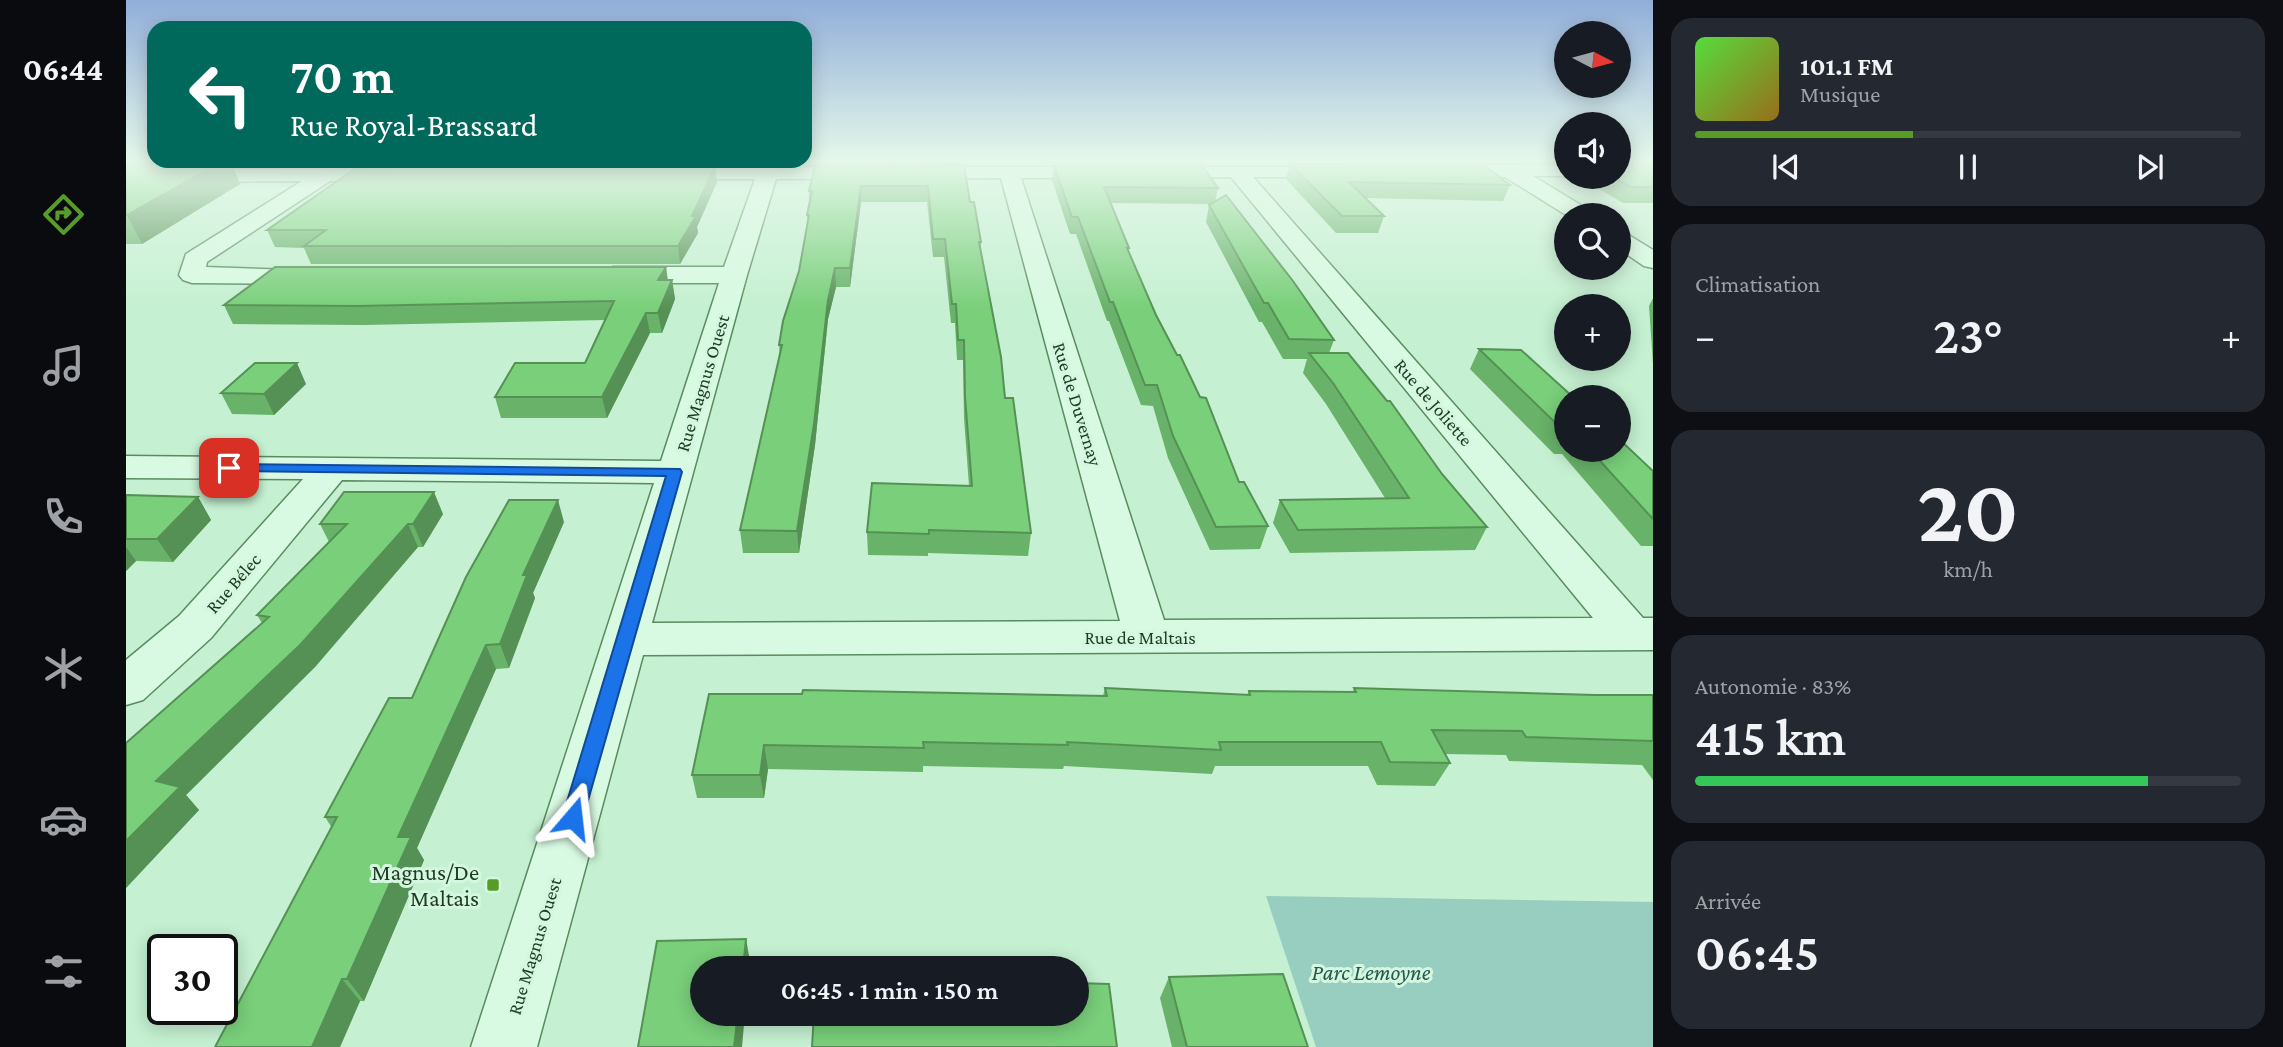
<!DOCTYPE html>
<html lang="fr">
<meta charset="utf-8">
<style>
:root{--surface:#171b24;--page:#242831;--text:#f1f3f6;--muted:#9ea1a6;--line:#363941;--accent:#589c28}
body{margin:0;font-family:"Crimson Pro",serif;background:var(--page);color:var(--text);height:100vh;display:flex;flex-direction:column;font-size:26px;white-space:nowrap}
*{box-sizing:border-box;margin:0}
p{font-size:23px;color:var(--muted)}
.icon{flex:none;width:38px;height:38px;fill:none;stroke:currentColor;stroke-width:2;stroke-linecap:round;stroke-linejoin:round}
.map{position:relative;flex:1;overflow:hidden}
.panel{display:flex;flex-direction:column;gap:18px;padding:18px;background:#0d0f14;width:630px}
.panel>*{flex:none}
.top-card{position:absolute;left:21px;top:21px;width:665px;height:147px;border-radius:21px;box-shadow:0 4px 18px #0003;background:#00695c;color:#fff;overflow:hidden}
.needle{width:46px;rotate:96deg}
.buttons{position:absolute;left:1428px;top:21px;display:grid;gap:14px}
.buttons a{display:grid;place-items:center;width:77px;height:77px;border-radius:50%;background:var(--surface);box-shadow:0 4px 18px #0003;font-size:35px}
.speed{position:absolute;left:21px;top:934px;display:flex;gap:14px;font-size:35px;font-weight:700;text-align:center}
.speed>*{display:grid;place-content:center;width:91px;height:91px;border-radius:50%;background:var(--surface);box-shadow:0 4px 18px #0003;line-height:1}
.speed .limit{border:4px solid #111;border-radius:10px;background:#fff;color:#111}
.pin{position:absolute;display:grid;place-items:center;width:60px;height:60px;color:#fff;margin:-30px;border-radius:14px;box-shadow:0 4px 10px #0006}
.me{position:absolute;width:77px;margin:-38px;rotate:17deg;stroke-linejoin:round;filter:drop-shadow(0 0 5px #0008)}
.turn{display:flex;align-items:center;gap:24px;height:147px;padding:0 28px;font-size:32px}
.turn .icon{width:91px;height:91px;stroke-width:2.5}
.turn b{display:block;font-size:49px;line-height:60px}
.big{font-size:52px;font-weight:600;line-height:1.1}
.panel .card{flex:1;display:flex;flex-direction:column;justify-content:center;gap:10px;min-width:0;padding:0 24px;border-radius:21px;background:var(--page)}
.panel .dial{align-items:center;gap:0}
.dial b{font-size:91px;line-height:1}
.song{display:flex;align-items:center;gap:21px}
.cover{width:84px;height:84px;border-radius:10px;background:linear-gradient(135deg,hsl(110 70% 55%),hsl(40 70% 35%))}
.played{height:7px;border-radius:4px;background:linear-gradient(90deg,var(--accent) 40%,var(--line) 40%)}
.keys{display:flex;justify-content:space-around;direction:ltr}
.heat{display:flex;justify-content:space-between;align-items:center;font-size:38px;direction:ltr}
.charge{height:10px;border-radius:5px;background:linear-gradient(90deg,#34c759 83%,var(--line) 0)}
.trip{position:absolute;left:564px;top:956px;width:399px;height:70px;border-radius:35px;background:var(--surface);box-shadow:0 4px 18px #0003;font-weight:600;line-height:70px;text-align:center}
main{display:flex;flex:1;min-height:0}
.tabs{display:flex;flex-direction:column;width:126px;justify-content:space-around;align-items:center;background:#090b0e;color:var(--muted)}
.tabs .icon{width:49px;height:49px}
.tabs .active{color:var(--accent)}
.tabs b{font-size:32px;color:var(--text)}
.map>svg:first-child{display:block}
.green{fill:#98cebf}
.lines{fill:none;stroke-linecap:round;stroke-linejoin:round}
.minor-casing{stroke:#5a8b60;stroke-width:3}
.minor{fill:#d8fae2;fill-rule:evenodd}
.wall{fill:#68b269}
.shaded-wall{fill:#559155}
.building{fill:#79cf7a;stroke:#559155;stroke-width:2}
.route{fill:#1a73e8;stroke:#114b97;stroke-width:2}
.poi-dot{fill:#589c28;stroke:#d4f7df;stroke-width:2.5}
.labels{text-anchor:middle;stroke-width:6;stroke-linejoin:round;paint-order:stroke}
.street-label{font-size:19px;fill:#1e3b21;stroke:#d4f7df}
.near-poi-label{font-size:23px;fill:#1e3b21;stroke:#d4f7df;text-anchor:end}
.near-park-label{font-size:23px;font-style:italic;fill:#245850;stroke:#d4f7df}
</style>
<main>
<nav class="tabs">
<b>06:44</b>
<svg class="icon active" aria-label="directions" viewBox="0 0 24 24"><path d="M12 3l9 9-9 9-9-9zM9 14v-3h6M13 9l2 2-2 2"/></svg>
<svg class="icon" aria-label="music" viewBox="0 0 24 24"><path d="M9 18V5l10-2v13"/><circle cx="6" cy="18" r="3"/><circle cx="16" cy="16" r="3"/></svg>
<svg class="icon" aria-label="phone" viewBox="0 0 24 24"><path d="M5 4h4l2 5-3 2q2 4 5 5l2-3 5 2v4C11 20 4 13 5 4z"/></svg>
<svg class="icon" aria-label="climate" viewBox="0 0 24 24"><path d="M12 3v18M4 7l16 10M4 17L20 7"/></svg>
<svg class="icon" aria-label="car" viewBox="0 0 24 24"><path d="M5 17H2v-5l4-1 3-4h7l3 4 3 1v5h-3M9 17h6M6 11h13"/><circle cx="7" cy="17" r="2"/><circle cx="17" cy="17" r="2"/></svg>
<svg class="icon" aria-label="filters" viewBox="0 0 24 24"><path d="M4 7h16M4 17h16"/><circle cx="9" cy="7" r="2"/><circle cx="15" cy="17" r="2"/></svg>
</nav>
<div class="map">
<svg width="1527" height="1047" viewBox="0 0 1527 1047">
<rect width="100%" height="100%" fill="#c5f0d1"/>
<path class="green" d="M 1140,896 L 1527,902 L 1527,1047 L 1190,1047 Z"/>
<g class="lines">
<defs>
<path id="minor" d="M 635,162 L 655,162 L 653,167 L 1221,167 L 1224,171 L 1221,175 L 1214,177 L 1127,177 L 1517,618 L 1527,618 L 1527,650 L 517,655 L 411,1047 L 345,1047 L 528,483 L 216,480 L 85,638 L 17,700 L 0,705 L 0,660 L 53,616 L 177,479 L 0,478 L 0,456 L 535,461 L 593,283 L 487,283 L 478,280 L 474,275 L 478,270 L 487,267 L 598,267 L 629,179 L 539,179 L 532,177 L 529,173 L 532,169 L 539,167 L 633,167 ZM 1105,177 L 1467,618 L 1038,620 L 895,178 ZM 875,178 L 994,621 L 526,623 L 621,275 L 650,179 Z
M 1440,164 L 1440,176 L 1407,176 L 1463,210 L 1466,215 L 1440,215 L 1379,177 L 1313,177 L 1306,175 L 1303,171 L 1306,167 L 1313,165 Z
M 273,168 L 280,170 L 283,174 L 280,178 L 204,181 L 81,262 L 80,267 L 198,271 L 202,276 L 198,281 L 189,284 L 66,283 L 57,280 L 53,275 L 60,254 L 176,181 L 0,182 L 0,170 Z
M 1493,232 L 1501,234 L 1527,250 L 1527,268 L 1518,266 L 1493,249 Z"/>
</defs>
<use href="#minor" class="minor-casing"/>
<use href="#minor" class="minor"/>
</g>
<path class="wall" d="M 0,162 L 150,162 L 142,167 L 107,167 L 114,184 L 16,244 L 0,244 Z
M 259,162 L 600,162 L 599,165 L 260,166 Z
M 693,162 L 834,162 L 834,164 L 693,164 Z
M 919,162 L 1060,162 L 919,163 Z
M 1527,163 L 1527,203 L 1497,203 L 1453,177 L 1493,177 Z
M 1164,164 L 1384,185 L 1377,201 L 1240,198 L 1258,216 L 1252,233 L 1210,233 L 1160,179 Z
M 838,165 L 844,202 L 855,242 L 855,252 L 879,398 L 905,533 L 902,556 L 802,553 L 802,556 L 742,555 L 741,532 L 843,486 L 838,418 L 837,360 L 831,360 L 829,323 L 825,323 L 818,257 L 807,257 L 801,202 L 735,202 L 724,287 L 710,287 L 702,319 L 689,445 L 673,553 L 617,553 L 614,530 L 654,357 L 653,345 L 673,271 L 681,225 L 681,215 L 683,203 L 683,191 Z
M 928,165 L 1092,188 L 1089,202 L 1208,340 L 1203,353 L 1316,474 L 1361,527 L 1349,550 L 1164,553 L 1147,523 L 1154,500 L 1259,498 L 1200,404 L 1177,373 L 1181,359 L 1157,359 L 1136,322 L 1133,322 L 1080,222 L 1083,205 L 1085,204 L 985,203 L 1003,248 L 1003,253 L 1030,315 L 1113,482 L 1142,526 L 1134,549 L 1084,550 L 1042,458 L 1027,406 L 1015,405 L 983,321 L 981,321 L 950,234 L 944,234 L 926,180 Z
M 591,182 L 571,227 L 572,233 L 554,264 L 185,264 L 178,248 L 149,247 L 141,230 Z
M 540,267 L 542,280 L 546,280 L 549,299 L 536,333 L 524,333 L 481,418 L 375,418 L 369,397 L 459,363 L 479,320 L 238,325 L 107,324 L 98,305 Z
M 1527,298 L 1527,364 L 1523,306 Z
M 1353,349 L 1440,397 L 1440,450 L 1493,450 L 1527,471 L 1527,546 L 1515,546 L 1436,454 L 1428,454 L 1344,369 Z
M 180,384 L 148,415 L 106,414 L 95,393 Z
M 0,495 L 72,497 L 85,520 L 47,562 L 10,561 L 0,571 Z
M 317,514 L 297,547 L 292,547 L 189,667 L 60,795 L 73,810 L 0,888 L 136,623 L 131,615 L 203,542 L 194,524 Z
M 438,522 L 407,593 L 409,598 L 383,668 L 370,669 L 291,848 L 298,860 L 238,1001 L 234,1001 L 214,1047 L 89,1047 L 206,828 L 199,817 L 286,698 Z
M 979,688 L 1121,695 L 1123,691 L 1227,692 L 1228,688 L 1469,695 L 1527,695 L 1527,780 L 1516,765 L 1383,761 L 1380,755 L 1319,754 L 1324,763 L 1309,786 L 1251,785 L 1242,766 L 1089,766 L 1086,774 L 938,766 L 937,769 L 797,766 L 797,772 L 642,769 L 638,798 L 571,798 L 566,775 L 583,694 L 977,696 Z
M 1043,977 L 1182,1047 L 1046,1047 L 1034,998 Z"/>
<path class="shaded-wall" d="M 95,162 L 105,162 L 114,184 L 16,244 L 1,215 Z
M 141,162 L 150,162 L 142,167 Z
M 589,166 L 591,182 L 571,227 L 572,233 L 554,264 L 552,246 Z
M 735,186 L 735,202 L 724,287 L 724,268 Z
M 540,267 L 542,286 L 532,280 Z
M 709,268 L 710,287 L 702,319 L 689,445 L 673,553 L 671,531 L 702,300 Z
M 546,280 L 549,299 L 536,333 L 532,313 Z
M 520,313 L 524,333 L 481,418 L 476,397 Z
M 171,363 L 180,384 L 148,415 L 138,394 Z
M 308,492 L 317,514 L 297,547 L 287,524 Z
M 72,497 L 85,520 L 47,562 L 31,539 Z
M 432,500 L 438,522 L 407,593 L 409,598 L 383,668 L 374,644 L 397,575 Z
M 282,524 L 292,547 L 189,667 L 60,795 L 73,810 L 0,888 L 0,841 L 30,781 Z
M 0,547 L 10,561 L 0,571 Z
M 360,645 L 370,669 L 291,848 L 298,860 L 238,1001 L 221,979 L 272,837 Z
M 638,745 L 642,769 L 638,798 L 634,775 Z
M 620,939 L 624,961 L 624,968 L 617,968 Z
M 216,979 L 234,1001 L 214,1047 L 186,1047 Z
M 612,1013 L 619,1013 L 616,1047 L 608,1047 Z"/>
<path class="building" d="M 0,162 L 95,162 L 1,215 L 0,215 Z
M 1493,162 L 1527,163 L 1527,187 L 1505,187 L 1487,177 L 1493,177 Z
M 1355,163 L 1384,185 L 1223,182 L 1258,216 L 1216,216 L 1164,164 Z
M 1075,164 L 1092,188 L 978,187 L 1003,248 L 1001,248 L 1030,315 L 1051,355 L 1054,355 L 1074,397 L 1080,398 L 1113,482 L 1118,482 L 1142,526 L 1090,527 L 1047,436 L 1031,385 L 1019,385 L 987,302 L 984,302 L 952,217 L 946,217 L 928,165 Z
M 838,165 L 844,202 L 848,202 L 855,242 L 853,242 L 875,357 L 879,398 L 887,398 L 905,533 L 803,530 L 803,534 L 741,532 L 746,483 L 846,486 L 839,397 L 838,340 L 832,340 L 830,304 L 826,304 L 819,239 L 807,239 L 802,186 L 735,186 L 724,268 L 709,268 L 702,300 L 688,424 L 671,531 L 614,530 L 656,345 L 653,345 L 657,321 L 673,271 L 683,215 L 681,215 L 686,191 L 683,191 L 689,166 Z
M 589,166 L 566,216 L 570,216 L 552,246 L 178,246 L 200,230 L 141,230 L 230,168 Z
M 1100,195 L 1167,281 L 1208,340 L 1163,339 L 1142,303 L 1138,303 L 1083,205 Z
M 149,267 L 540,267 L 532,280 L 546,280 L 532,313 L 520,313 L 476,397 L 369,397 L 389,363 L 459,363 L 488,301 L 230,306 L 98,305 Z
M 1353,349 L 1395,350 L 1447,397 L 1440,397 L 1440,433 Z
M 1183,353 L 1222,353 L 1261,401 L 1264,401 L 1316,474 L 1361,527 L 1172,530 L 1154,500 L 1283,498 L 1207,383 Z
M 129,363 L 171,363 L 138,394 L 95,393 Z
M 1493,439 L 1527,471 L 1527,519 L 1464,450 L 1493,450 Z
M 218,492 L 308,492 L 287,524 L 282,524 L 175,644 L 30,781 L 54,787 L 0,841 L 0,743 L 143,617 L 131,615 L 221,524 L 194,524 Z
M 0,495 L 72,497 L 31,539 L 0,539 Z
M 383,500 L 432,500 L 397,575 L 401,575 L 374,644 L 360,645 L 272,837 L 285,837 L 221,979 L 216,979 L 186,1047 L 89,1047 L 211,817 L 199,817 L 263,698 L 286,698 L 340,577 Z
M 979,688 L 1124,695 L 1123,691 L 1230,692 L 1228,688 L 1469,695 L 1527,695 L 1527,741 L 1400,737 L 1396,731 L 1306,730 L 1324,763 L 1264,762 L 1255,742 L 1093,742 L 1095,750 L 941,742 L 942,745 L 797,742 L 798,748 L 638,745 L 634,775 L 566,775 L 583,694 L 676,694 L 677,690 L 981,696 Z
M 620,939 L 617,968 L 576,968 L 576,1013 L 612,1013 L 608,1047 L 512,1047 L 531,941 Z
M 1157,974 L 1182,1047 L 1061,1047 L 1043,977 Z
M 950,983 L 983,984 L 991,1047 L 686,1047 L 688,1013 L 950,1013 Z"/>
<linearGradient id="sky" x2="0" y2="1"><stop stop-color="#91aed9"/><stop offset="0.52" stop-color="#e5f8ea"/><stop offset="1" stop-color="#e5f8ea" stop-opacity="0"/></linearGradient>
<rect width="1527" height="309" fill="url(#sky)"/>
<path class="route" d="M 103,464 L 554,469 L 556,472 L 455,825 L 447,827 L 439,825 L 436,818 L 540,476 L 98,471 L 95,468 Z"/>
<rect class="poi-dot" x="360" y="878" width="14" height="14" rx="3.5"/>
<g class="labels">
<g class="street-label">
<text transform="translate(576 383) rotate(-73)" y="7">Rue Magnus Ouest</text>
<text transform="translate(1308 402) rotate(49)" y="7">Rue de Joliette</text>
<text transform="translate(952 404) rotate(73)" y="7">Rue de Duvernay</text>
<text transform="translate(107 583) rotate(-49)" y="7">Rue Bélec</text>
<text x="1014" y="644">Rue de Maltais</text>
<text transform="translate(408 946) rotate(-73)" y="7">Rue Magnus Ouest</text>
</g>
<g class="near-poi-label">
<text x="353" y="880">Magnus/De<tspan x="353" dy="26">Maltais</tspan></text>
</g>
<g class="near-park-label">
<text x="1245" y="980">Parc Lemoyne</text>
</g>
</g>
</svg>
<div class="buttons">
<a><svg class="needle" viewBox="-14 -14 28 28"><path d="M0-13l5 13h-10z" fill="#e53935"/><path d="M0 13l5-13h-10z" fill="#9ea1a6"/></svg></a>
<a><svg class="icon" aria-label="sound" viewBox="0 0 24 24"><path d="M4 9h4l5-4v14l-5-4H4zM17 9q2 3 0 6"/></svg></a>
<a><svg class="icon" aria-label="search" viewBox="0 0 24 24"><circle cx="10" cy="10" r="6"/><path d="M15 15l6 6"/></svg></a>
<a>+</a>
<a>−</a>
</div>
<div class="speed"><div class="limit">30</div></div>
<div class="pin" style="left:103px;top:468px;background:#d93025"><svg class="icon" aria-label="arrive" viewBox="0 0 24 24"><path d="M6 21V4h12l-3 4 3 4H6"/></svg></div>
<svg class="me" style="left:447px;top:818px" viewBox="-20 -20 40 40"><path d="M0-17L14 15 0 8-14 15z" fill="#1a73e8" stroke="#fff" stroke-width="4"/></svg>
<div class="trip">06:45 · 1 min · 150 m</div>
<div class="top-card">
<div class="turn"><svg class="icon" aria-label="left" viewBox="0 0 24 24"><path d="M17 20v-9H6M10 6l-5 5 5 5"/></svg><div><b>70 m</b>Rue Royal-Brassard</div></div>
</div>
</div>
<section class="panel">
<div class="card">
<div class="song"><i class="cover"></i><div><b>101.1 FM</b><p>Musique</p></div></div>
<div class="played"></div>
<div class="keys"><svg class="icon" aria-label="previous" viewBox="0 0 24 24"><path d="M18 5L8 12l10 7zM5 5v14"/></svg><svg class="icon" aria-label="pause" viewBox="0 0 24 24"><path d="M8 5v14M16 5v14"/></svg><svg class="icon" aria-label="next" viewBox="0 0 24 24"><path d="M6 5l10 7-10 7zM19 5v14"/></svg></div>
</div>
<div class="card"><p>Climatisation</p>
<div class="heat"><a>−</a><b class="big">23°</b><a>+</a></div>
</div>
<div class="card dial"><b>20</b><p>km/h</p></div>
<div class="card"><p>Autonomie · 83%</p><b class="big">415 km</b><div class="charge"></div></div>
<div class="card"><p>Arrivée</p><b class="big">06:45</b></div>
</section>
</main>
